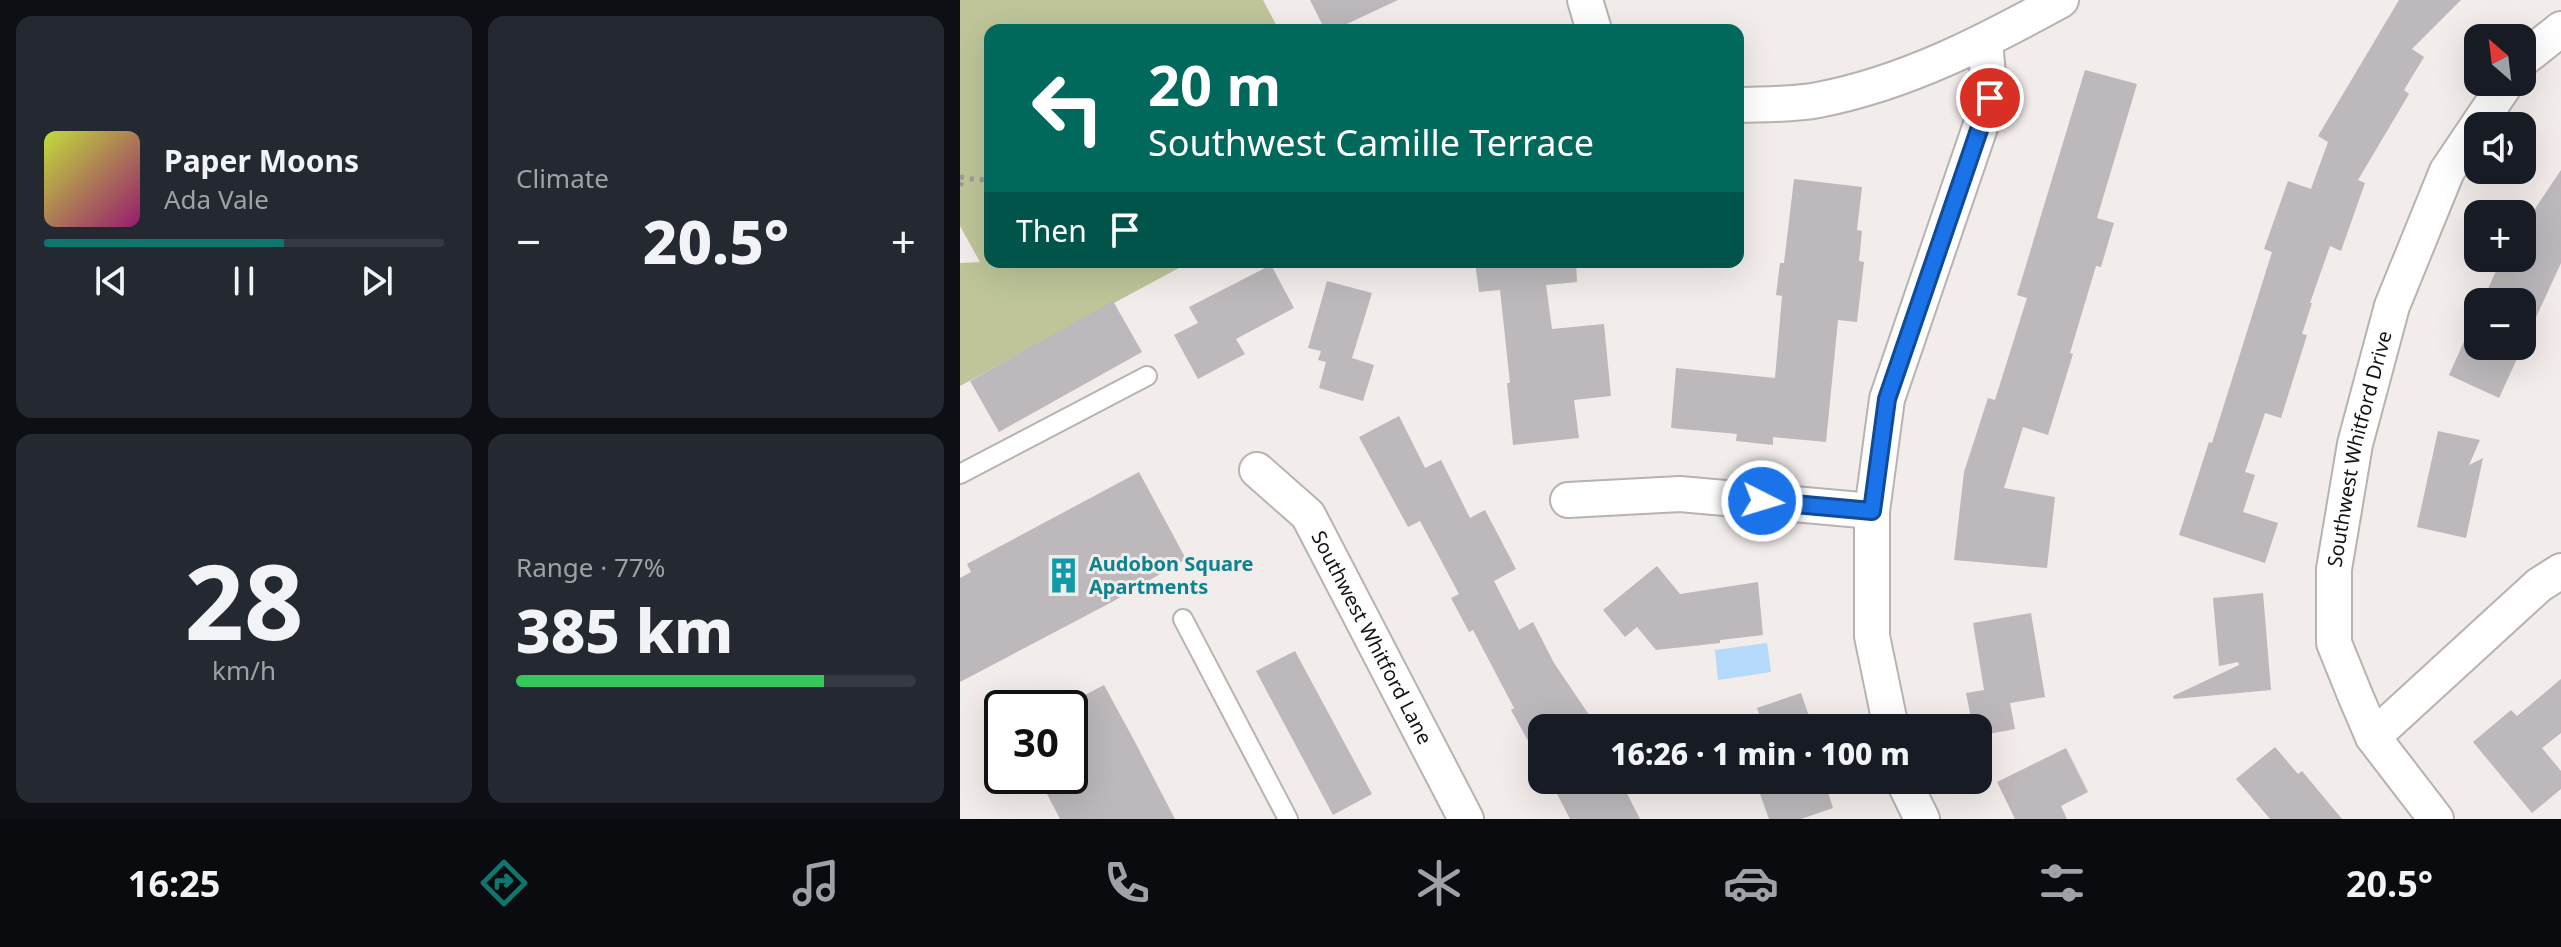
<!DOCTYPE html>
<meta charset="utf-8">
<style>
:root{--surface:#171b24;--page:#242831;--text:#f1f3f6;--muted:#9ea1a6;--line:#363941;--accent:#0f766e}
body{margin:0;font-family:"Noto Sans",sans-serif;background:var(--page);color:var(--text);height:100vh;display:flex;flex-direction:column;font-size:30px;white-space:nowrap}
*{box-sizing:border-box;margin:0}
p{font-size:26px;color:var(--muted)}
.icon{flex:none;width:44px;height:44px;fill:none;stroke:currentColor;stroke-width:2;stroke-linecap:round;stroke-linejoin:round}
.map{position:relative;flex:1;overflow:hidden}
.panel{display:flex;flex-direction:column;gap:16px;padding:16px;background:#0d0f14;width:960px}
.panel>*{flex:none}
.guide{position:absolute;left:24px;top:24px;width:760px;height:244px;border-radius:16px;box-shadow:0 8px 32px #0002;background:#00695c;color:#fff;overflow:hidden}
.needle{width:52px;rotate:332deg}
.fabs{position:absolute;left:1504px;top:24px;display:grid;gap:16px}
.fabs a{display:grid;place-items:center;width:72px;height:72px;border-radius:16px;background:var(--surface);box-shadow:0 8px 32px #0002;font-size:40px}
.speed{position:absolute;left:24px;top:690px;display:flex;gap:16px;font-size:40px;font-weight:700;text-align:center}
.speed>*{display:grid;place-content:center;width:104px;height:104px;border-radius:50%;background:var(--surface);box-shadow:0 8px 32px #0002;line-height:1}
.speed .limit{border:4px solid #111;border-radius:12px;background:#fff;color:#111}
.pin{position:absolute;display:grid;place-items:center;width:68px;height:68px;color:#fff;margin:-34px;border:4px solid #fff;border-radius:50%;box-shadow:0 2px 8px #0007}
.me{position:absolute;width:88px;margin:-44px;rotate:95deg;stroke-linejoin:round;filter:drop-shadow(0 0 6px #0008)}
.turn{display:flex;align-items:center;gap:28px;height:168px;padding:0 32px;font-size:36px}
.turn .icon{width:104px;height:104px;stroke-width:2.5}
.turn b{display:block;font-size:56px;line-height:68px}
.then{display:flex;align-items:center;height:76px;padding:0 32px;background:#0003;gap:16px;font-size:30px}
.big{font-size:60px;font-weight:800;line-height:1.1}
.panel .tile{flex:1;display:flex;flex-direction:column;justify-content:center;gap:12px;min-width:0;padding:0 28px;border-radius:16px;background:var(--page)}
.panel .dial{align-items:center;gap:0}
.dial b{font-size:104px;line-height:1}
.song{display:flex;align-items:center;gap:24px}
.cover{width:96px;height:96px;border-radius:12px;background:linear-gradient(135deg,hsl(70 70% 55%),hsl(320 70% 35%))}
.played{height:8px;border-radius:4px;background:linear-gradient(90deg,var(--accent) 60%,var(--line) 60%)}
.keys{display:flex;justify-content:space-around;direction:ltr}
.heat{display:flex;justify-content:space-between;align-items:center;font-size:44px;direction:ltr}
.charge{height:12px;border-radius:6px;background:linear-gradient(90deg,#34c759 77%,var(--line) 0)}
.panel .tiles{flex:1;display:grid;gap:16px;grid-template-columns:repeat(2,1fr)}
.trip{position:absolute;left:568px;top:714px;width:464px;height:80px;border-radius:16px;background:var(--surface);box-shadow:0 8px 32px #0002;font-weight:800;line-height:80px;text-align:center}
.dock{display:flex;height:128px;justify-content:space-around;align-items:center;background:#090b0e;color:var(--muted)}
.dock .icon{width:56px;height:56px}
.dock .active{color:var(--accent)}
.dock b{font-size:36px;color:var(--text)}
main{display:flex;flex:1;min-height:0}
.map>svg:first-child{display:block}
.green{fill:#bfc599}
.water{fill:#b5d9fb}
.building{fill:#bcb8bb}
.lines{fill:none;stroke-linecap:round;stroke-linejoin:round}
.service-casing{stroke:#b8b2b0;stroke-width:22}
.minor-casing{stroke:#b8b2b0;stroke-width:38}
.path{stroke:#9f9b99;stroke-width:5;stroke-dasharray:4 6;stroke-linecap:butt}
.service{stroke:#fff;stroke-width:18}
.minor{stroke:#fff;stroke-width:34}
.route-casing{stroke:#114b97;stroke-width:20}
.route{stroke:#1a73e8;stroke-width:14}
.labels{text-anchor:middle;stroke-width:6;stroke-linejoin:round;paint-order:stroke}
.street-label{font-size:20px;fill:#151312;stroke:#f2edea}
.culture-label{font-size:20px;font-weight:bold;fill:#0d838f;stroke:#f2edea;text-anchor:start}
</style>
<main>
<section class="panel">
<div class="tiles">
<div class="tile">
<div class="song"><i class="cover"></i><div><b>Paper Moons</b><p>Ada Vale</p></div></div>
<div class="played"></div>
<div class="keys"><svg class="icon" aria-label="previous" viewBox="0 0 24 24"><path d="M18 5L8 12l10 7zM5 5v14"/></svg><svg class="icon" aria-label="pause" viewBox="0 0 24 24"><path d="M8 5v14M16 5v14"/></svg><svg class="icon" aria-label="next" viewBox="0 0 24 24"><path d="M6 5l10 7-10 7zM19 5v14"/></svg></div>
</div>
<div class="tile"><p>Climate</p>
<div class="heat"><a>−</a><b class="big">20.5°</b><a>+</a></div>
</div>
<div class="tile dial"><b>28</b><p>km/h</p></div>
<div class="tile"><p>Range · 77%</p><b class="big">385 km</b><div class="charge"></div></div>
</div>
</section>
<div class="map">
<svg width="1601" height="819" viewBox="0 0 1601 819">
<rect width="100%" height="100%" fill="#f2edea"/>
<path class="green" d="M 0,0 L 303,0 L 319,30 L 30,30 L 30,262 L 230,262 L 0,386 L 0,263 L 20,262 L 0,226 Z"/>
<path class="water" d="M 807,643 L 811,672 L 758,680 L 755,650 Z"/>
<path class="building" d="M 350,0 L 438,0 L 374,30 L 365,30 Z
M 1439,0 L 1501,0 L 1452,49 L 1464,57 L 1444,90 L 1449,94 L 1398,180 L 1405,183 L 1381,251 L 1370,246 L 1350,303 L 1352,303 L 1342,334 L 1347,335 L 1321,418 L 1305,413 L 1285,472 L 1295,475 L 1283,512 L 1318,523 L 1305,563 L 1219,535 L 1249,442 L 1252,443 L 1312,252 L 1304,249 L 1328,181 L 1351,189 L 1368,142 L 1358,136 Z
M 1125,70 L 1177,84 L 1137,218 L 1154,223 L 1141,267 L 1136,266 L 1110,353 L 1113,354 L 1088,435 L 1063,427 L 1044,488 L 1095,497 L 1087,568 L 994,560 L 1004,472 L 1028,398 L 1035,400 L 1067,298 L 1057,295 Z
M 1601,170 L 1601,263 L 1539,398 L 1489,375 L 1518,310 L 1518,346 L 1562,346 L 1562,302 L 1522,302 L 1542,258 L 1562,258 L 1562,228 Z
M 834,179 L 902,187 L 897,230 L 902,231 L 899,261 L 904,262 L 897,322 L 878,320 L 866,442 L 813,437 L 813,445 L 776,441 L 777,434 L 711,428 L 716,368 L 815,378 L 822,296 L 816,295 L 820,263 L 824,263 Z
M 515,262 L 616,262 L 617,282 L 586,285 L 592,329 L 644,324 L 651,396 L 614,400 L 619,438 L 553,445 L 547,383 L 550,383 L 540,290 L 519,292 Z
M 311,265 L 334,308 L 276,339 L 285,354 L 238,379 L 214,335 L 238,323 L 229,307 Z
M 367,281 L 412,293 L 392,358 L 414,365 L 403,401 L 359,388 L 366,362 L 358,360 L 361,351 L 348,348 Z
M 153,301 L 182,352 L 39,432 L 10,381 Z
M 439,416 L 465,468 L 481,460 L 510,518 L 525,510 L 556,569 L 534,581 L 559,630 L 573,622 L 594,663 L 638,728 L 582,728 L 582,766 L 551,710 L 554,708 L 513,630 L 509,632 L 491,598 L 499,594 L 460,521 L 448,527 L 399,437 Z
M 1478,431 L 1520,440 L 1509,465 L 1523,458 L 1506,538 L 1457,527 Z
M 179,472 L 226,559 L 152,602 L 0,682 L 0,578 L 11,572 L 7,564 Z
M 697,566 L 720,594 L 798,582 L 803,635 L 760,640 L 760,643 L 696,650 L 677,627 L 665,637 L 643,610 Z
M 1303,593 L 1311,690 L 1214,699 L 1213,696 L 1279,665 L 1278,662 L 1259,666 L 1253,598 Z
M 1071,613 L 1085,697 L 1050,703 L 1055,729 L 1018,736 L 1018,728 L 1013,728 L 1006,693 L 1024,690 L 1013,623 Z
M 335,651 L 412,794 L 373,815 L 296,671 Z
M 1601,679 L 1601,733 L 1582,748 L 1601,771 L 1601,789 L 1572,813 L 1513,742 L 1551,710 L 1557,716 Z
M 144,685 L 175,742 L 215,819 L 100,819 L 85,790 L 93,786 L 88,776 L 110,776 L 110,703 Z
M 841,693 L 853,728 L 804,728 L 797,708 Z
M 1315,747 L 1338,774 L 1342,771 L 1382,819 L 1310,819 L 1276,779 Z
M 1106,748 L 1128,792 L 1101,806 L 1107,819 L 1055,819 L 1037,782 Z
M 590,780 L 660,780 L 680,819 L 610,819 Z
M 795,780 L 864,780 L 873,808 L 841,819 L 809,819 Z"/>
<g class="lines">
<defs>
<path id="service" d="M 0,474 L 187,376
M 223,619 L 328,819"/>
<g id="minor">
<path d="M 625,0 L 634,30"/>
<path d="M 1562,60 L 1601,29"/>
<path d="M 778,105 C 804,104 832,105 858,100 C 946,83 1023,43 1101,0"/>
<path id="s1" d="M 297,470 L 348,515 L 506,819"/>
<path d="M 608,500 L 720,494 L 912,511"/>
<path d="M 931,728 L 912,636 L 912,511 L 927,399 L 1030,98 L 1025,41"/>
<path d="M 1413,737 L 1579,585 L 1601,571"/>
<path d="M 943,780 L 962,819"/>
<path id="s2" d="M 1476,819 L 1413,737 L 1395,695 L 1374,643 L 1374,569 L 1395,444 L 1432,306 L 1487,171 L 1547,82"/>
</g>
</defs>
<use href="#service" class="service-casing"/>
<use href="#minor" class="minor-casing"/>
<path class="path" d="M 0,177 L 18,180 L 30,179
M 0,186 L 4,178"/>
<use href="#service" class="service"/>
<use href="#minor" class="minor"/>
</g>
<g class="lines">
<defs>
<path id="route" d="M 802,501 L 912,511 L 927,399 L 1030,98"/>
</defs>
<use href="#route" class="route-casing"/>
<use href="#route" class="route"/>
</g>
<defs>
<symbol id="building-bare" viewBox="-9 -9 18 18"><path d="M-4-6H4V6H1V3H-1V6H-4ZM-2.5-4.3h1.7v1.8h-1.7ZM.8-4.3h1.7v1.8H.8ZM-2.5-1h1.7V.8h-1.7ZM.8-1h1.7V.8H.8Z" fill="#0f9aa8" stroke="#f2edea" stroke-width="2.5" paint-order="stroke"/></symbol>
</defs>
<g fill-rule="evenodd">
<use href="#building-bare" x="78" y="550" width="51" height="51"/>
</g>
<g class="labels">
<g class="street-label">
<text dy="7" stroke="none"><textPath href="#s2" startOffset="402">Southwest Whitford Drive</textPath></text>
<text dy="7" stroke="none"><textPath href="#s1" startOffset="206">Southwest Whitford Lane</textPath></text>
</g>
<g class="culture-label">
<text x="129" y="571">Audobon Square<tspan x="129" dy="23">Apartments</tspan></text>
</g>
</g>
</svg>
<div class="fabs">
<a><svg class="needle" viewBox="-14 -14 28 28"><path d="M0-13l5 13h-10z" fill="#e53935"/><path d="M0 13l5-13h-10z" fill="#9ea1a6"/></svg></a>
<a><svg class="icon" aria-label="sound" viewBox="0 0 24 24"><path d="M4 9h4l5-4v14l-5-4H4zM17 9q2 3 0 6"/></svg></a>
<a>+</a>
<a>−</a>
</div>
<div class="speed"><div class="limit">30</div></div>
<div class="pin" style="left:1030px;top:98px;background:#d93025"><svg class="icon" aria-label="arrive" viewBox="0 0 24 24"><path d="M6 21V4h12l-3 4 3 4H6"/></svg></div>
<svg class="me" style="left:802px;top:501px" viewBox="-20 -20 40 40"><circle r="17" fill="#1a73e8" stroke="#fff" stroke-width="3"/><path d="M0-11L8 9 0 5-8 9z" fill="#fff"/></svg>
<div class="trip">16:26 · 1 min · 100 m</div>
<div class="guide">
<div class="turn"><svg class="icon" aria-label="left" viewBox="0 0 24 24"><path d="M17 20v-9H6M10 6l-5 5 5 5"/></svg><div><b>20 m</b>Southwest Camille Terrace</div></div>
<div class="then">Then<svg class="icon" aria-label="arrive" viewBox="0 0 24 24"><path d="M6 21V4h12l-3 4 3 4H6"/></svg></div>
</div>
</div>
</main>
<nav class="dock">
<b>16:25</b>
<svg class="icon active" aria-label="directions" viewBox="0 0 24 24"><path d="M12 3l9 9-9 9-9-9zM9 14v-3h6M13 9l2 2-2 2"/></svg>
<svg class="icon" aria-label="music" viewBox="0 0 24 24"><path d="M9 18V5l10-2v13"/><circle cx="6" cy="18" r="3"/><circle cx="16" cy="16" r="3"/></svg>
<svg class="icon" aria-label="phone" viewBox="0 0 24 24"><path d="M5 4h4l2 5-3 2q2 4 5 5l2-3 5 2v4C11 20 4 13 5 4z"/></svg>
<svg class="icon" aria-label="climate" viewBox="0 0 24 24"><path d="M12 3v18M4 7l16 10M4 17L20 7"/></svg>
<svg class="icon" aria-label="car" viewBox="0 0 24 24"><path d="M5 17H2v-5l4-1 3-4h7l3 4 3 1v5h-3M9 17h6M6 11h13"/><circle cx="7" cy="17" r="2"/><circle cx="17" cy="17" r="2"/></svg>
<svg class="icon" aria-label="filters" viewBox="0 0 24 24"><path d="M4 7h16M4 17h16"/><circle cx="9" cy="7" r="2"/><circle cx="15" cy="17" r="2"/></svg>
<b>20.5°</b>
</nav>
